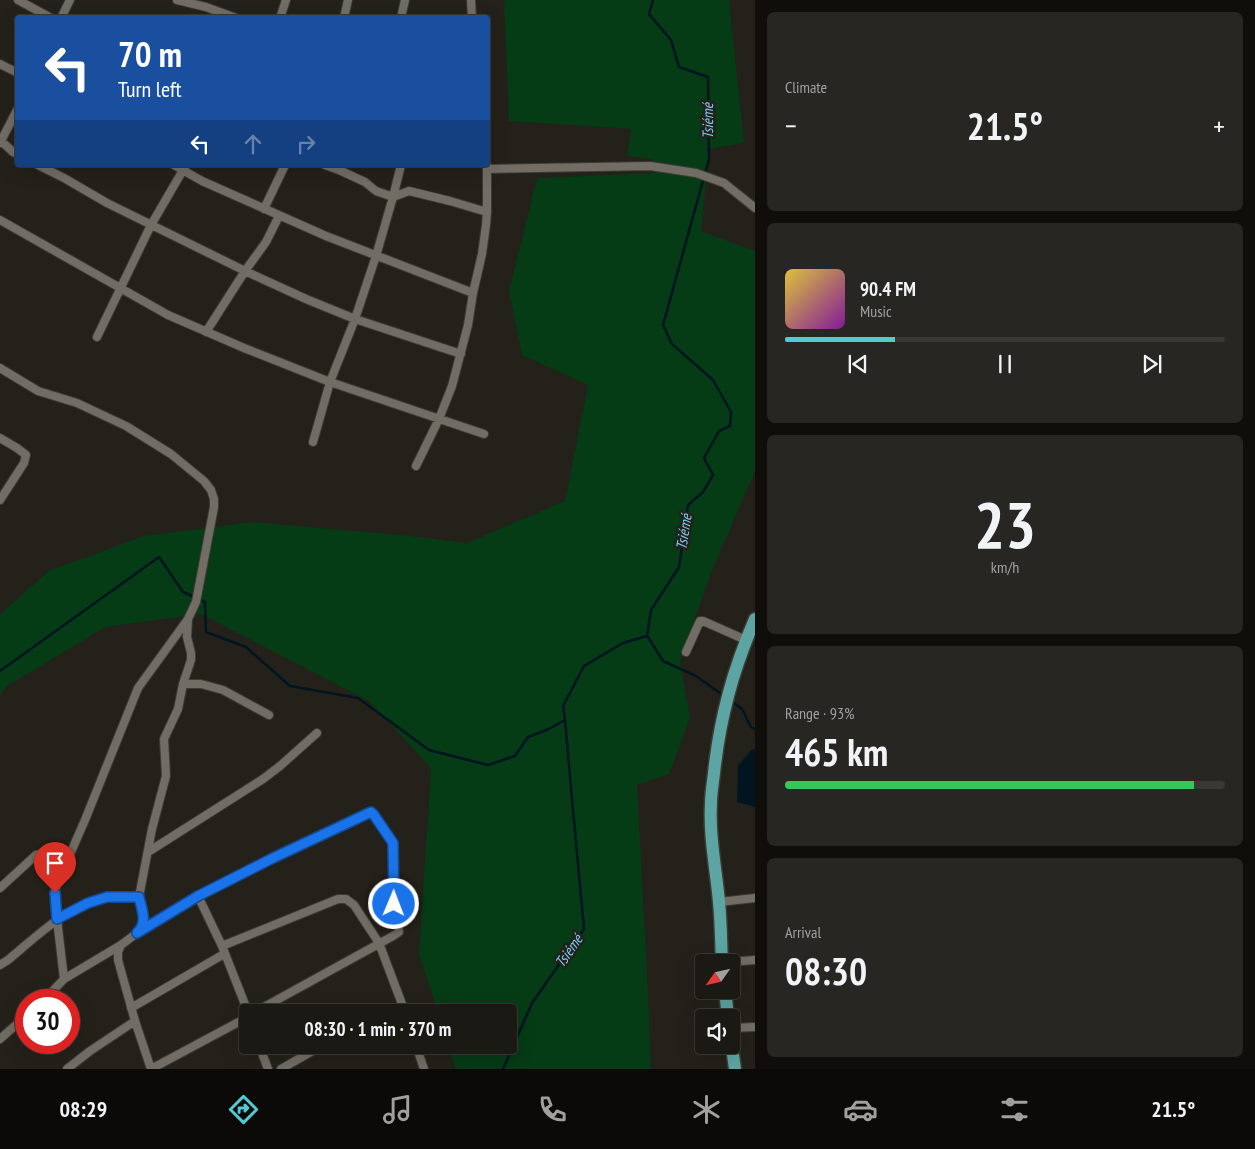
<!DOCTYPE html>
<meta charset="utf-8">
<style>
:root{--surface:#1b1914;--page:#282622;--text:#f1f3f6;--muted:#a0a0a0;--line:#393834;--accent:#51ccd5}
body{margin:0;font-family:"PT Sans Narrow",sans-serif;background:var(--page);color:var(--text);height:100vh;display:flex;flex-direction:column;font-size:19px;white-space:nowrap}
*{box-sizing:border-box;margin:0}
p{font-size:16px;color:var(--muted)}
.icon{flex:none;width:28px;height:28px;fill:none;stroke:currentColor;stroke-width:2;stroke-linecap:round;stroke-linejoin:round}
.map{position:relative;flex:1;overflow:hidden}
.details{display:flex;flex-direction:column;gap:12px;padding:12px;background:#0f0e0b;width:500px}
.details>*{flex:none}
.hud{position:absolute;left:15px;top:15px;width:475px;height:152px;border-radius:5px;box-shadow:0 5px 20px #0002,0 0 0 1px var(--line);background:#1a4fa0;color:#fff;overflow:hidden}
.needle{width:32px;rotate:236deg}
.controls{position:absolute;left:695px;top:954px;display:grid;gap:10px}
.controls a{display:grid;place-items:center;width:45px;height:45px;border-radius:5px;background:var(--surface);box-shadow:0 5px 20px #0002,0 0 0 1px var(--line);font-size:25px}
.speed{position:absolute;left:15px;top:989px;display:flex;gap:10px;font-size:25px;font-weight:700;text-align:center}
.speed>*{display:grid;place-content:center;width:65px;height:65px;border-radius:50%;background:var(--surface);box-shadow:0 5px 20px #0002,0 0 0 1px var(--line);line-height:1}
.speed .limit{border:8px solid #d22;background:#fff;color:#111}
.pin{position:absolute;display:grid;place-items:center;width:42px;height:42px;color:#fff;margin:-51px -21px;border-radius:50% 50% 50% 0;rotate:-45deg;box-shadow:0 0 5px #0007}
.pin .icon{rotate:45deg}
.me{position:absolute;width:55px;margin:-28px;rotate:1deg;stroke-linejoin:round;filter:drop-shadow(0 0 4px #0008)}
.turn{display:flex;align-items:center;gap:18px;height:105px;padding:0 20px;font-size:22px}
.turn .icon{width:65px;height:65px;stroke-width:2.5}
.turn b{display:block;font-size:35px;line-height:42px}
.lanes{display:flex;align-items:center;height:48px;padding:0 20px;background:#0003;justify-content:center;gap:25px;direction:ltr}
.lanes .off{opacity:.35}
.big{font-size:38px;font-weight:600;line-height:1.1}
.details .widget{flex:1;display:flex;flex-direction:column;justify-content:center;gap:8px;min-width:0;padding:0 18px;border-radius:8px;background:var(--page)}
.details .dial{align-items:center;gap:0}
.dial b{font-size:65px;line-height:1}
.song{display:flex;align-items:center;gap:15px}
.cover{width:60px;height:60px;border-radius:8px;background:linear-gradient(135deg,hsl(50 70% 55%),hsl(290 70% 35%))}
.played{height:5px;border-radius:2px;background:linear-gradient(90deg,var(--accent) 25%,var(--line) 25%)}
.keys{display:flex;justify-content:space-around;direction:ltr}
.heat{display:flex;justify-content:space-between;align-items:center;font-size:28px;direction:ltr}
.charge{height:8px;border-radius:4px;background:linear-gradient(90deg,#34c759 93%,var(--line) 0)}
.trip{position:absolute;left:239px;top:1004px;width:278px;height:50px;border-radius:5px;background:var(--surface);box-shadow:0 5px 20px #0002,0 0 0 1px var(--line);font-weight:600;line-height:50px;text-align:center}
.tabs{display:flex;height:80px;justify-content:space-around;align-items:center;background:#0b0a08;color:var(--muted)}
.tabs .icon{width:35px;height:35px}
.tabs .selected{color:var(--accent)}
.tabs b{font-size:22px;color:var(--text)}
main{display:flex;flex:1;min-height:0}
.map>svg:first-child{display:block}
.green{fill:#053b15}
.water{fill:#011521}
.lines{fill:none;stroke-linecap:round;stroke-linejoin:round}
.stream{stroke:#011521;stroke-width:2.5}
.minor-casing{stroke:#3e3b36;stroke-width:10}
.primary-casing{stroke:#3e3b36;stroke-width:15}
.minor{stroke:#716d65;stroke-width:8}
.primary{stroke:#5ca5a3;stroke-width:12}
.route-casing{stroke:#114b97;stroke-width:12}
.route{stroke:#1a73e8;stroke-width:9}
.labels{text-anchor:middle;stroke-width:5;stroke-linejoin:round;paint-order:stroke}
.water-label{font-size:15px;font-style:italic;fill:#7dccf7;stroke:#24211a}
</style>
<main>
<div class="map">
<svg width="755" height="1069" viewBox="0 0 755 1069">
<rect width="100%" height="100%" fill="#24211a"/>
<path class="green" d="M 504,0 L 729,0 L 744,143 L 709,149 L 701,231 L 755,251 L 755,471 L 711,573 L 680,661 L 690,718 L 669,774 L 637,785 L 647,972 L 651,1069 L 455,1069 L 455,1066 L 448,1045 L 508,1045 L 508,1012 L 438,1012 L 419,954 L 431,768 L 369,701 L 201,614 L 105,627 L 6,687 L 0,696 L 0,614 L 49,571 L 144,536 L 253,522 L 411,536 L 467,543 L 565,501 L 588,385 L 522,355 L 509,291 L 537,178 L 657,173 L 652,159 L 627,156 L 631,129 L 509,121 Z"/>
<path class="water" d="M 752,749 L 755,750 L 755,807 L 737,802 L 738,766 Z"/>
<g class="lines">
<path class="stream" d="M 199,599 L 205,602 L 206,632 L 246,647 L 290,686 L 358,698 L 429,750 L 488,765 L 515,756 L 528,737 L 549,729 L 565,720
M 648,637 L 663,661 L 696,676 L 724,696
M 0,671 L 159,557 L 183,592 L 194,597
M 731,701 L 742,709 L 751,727 L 755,729
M 503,1069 L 532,1003 L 584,929 L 572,799 L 565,720 L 563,706 L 584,666 L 623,643 L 647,636 L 651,610 L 679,567 L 688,505 L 703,492 L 713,475 L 704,458 L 719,431 L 730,426 L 731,412 L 713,380 L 672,344 L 663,325 L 709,159 L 708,77 L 679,67 L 671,40 L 649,14 L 653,0"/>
<defs>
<path id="minor" d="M 18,0 L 51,18
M 177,0 L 206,7 L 236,18
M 471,0 L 472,18
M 61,18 L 70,0
M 280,18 L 286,0
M 344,18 L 348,0
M 401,18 L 405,0
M 0,64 L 18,73
M 0,140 L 13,152 L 18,154
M 0,143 L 18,108
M 38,165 L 64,178 L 107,203 L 245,271 L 306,299 L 355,319 L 461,354
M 174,165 L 202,181 L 326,236 L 473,293
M 325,165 L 339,170 L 365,182 L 376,191 L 393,197 L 409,191 L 450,201 L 487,212
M 487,169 L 650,166 L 696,173 L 724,183 L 755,208
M 264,209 L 285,165
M 0,220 L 168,315 L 244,348 L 330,382 L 484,434
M 206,332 L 245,271 L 266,242 L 279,216
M 97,337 L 151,225 L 186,165
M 0,368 L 38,391 L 77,403 L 126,426 L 171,454 L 204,481 L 211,490 L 214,499 L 214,507 L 196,602 L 188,619 L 187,637 L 191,653 L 191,660 L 183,684 L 178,709 L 164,739 L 166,776 L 152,829 L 139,897 L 144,921 L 141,929 L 137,933
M 0,438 L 17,448 L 26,455 L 24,463 L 0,500
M 313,442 L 330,382 L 355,319 L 376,256 L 393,197 L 401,165
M 416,466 L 439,419 L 452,386 L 468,325 L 473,293 L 482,254 L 486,225 L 487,212 L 487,165
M 686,652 L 700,621 L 703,621 L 746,640
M 183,684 L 201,684 L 223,690 L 269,715
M 148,852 L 263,779 L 280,766 L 317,733
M 0,888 L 36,855 C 50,849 54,859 64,868
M 198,896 L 222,946 L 248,1012
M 719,902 L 755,898
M 121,945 L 118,952 L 118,960 L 135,1021 L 151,1069
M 222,946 L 338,899 L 346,899 L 354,905 L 379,943 L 405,1012
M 729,962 L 755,960
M 0,965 L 8,960 C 37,936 70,903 108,897 C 118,895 129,897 139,897
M 64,979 L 57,919 L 55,893 L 57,884 L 85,820 L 138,688 L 188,619
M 44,1000 L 64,979 L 121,945 L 137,933 L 198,896 L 273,858 L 371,812 L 374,815 L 393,843 L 394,904 L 399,932 L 393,936 L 255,1012
M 131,1008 L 224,954
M 389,1012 L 402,1006
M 731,1028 L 755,1027
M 0,1039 L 26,1016
M 259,1045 L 268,1069
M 416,1045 L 424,1069
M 67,1069 L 90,1051 L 135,1021
M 151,1069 L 248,1017
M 281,1069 L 323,1045"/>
<path id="primary" d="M 722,962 C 721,942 721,922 719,902 C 716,869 709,836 711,803 C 711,793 713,783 714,773 C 720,717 733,670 755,619
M 725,990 L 728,1018
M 731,1041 L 735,1069"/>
</defs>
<use href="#minor" class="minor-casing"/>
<use href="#primary" class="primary-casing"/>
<use href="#minor" class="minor"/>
<use href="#primary" class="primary"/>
</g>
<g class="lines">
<defs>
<path id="route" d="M 55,893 L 57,919 L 88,903 L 107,897 L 139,897 C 142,911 148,922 137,933 L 198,896 L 273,858 L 371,812 L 374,815 L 393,843 L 394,904"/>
</defs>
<use href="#route" class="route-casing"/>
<use href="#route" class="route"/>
</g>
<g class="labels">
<g class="water-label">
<text transform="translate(708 121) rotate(-90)" y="5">Tsiémé</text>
<text transform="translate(684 532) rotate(-81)" y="5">Tsiémé</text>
<text transform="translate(569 951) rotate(-55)" y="5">Tsiémé</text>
</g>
</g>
</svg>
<div class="controls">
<a><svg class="needle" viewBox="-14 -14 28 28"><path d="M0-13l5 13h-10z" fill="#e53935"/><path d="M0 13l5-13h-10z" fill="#a0a0a0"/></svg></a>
<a><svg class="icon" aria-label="sound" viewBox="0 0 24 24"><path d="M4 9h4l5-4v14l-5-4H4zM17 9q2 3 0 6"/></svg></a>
</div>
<div class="speed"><div class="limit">30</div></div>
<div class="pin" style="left:55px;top:893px;background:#d93025"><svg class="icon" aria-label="arrive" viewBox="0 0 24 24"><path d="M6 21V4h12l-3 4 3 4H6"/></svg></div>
<svg class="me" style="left:394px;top:904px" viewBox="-20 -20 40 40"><circle r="17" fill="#1a73e8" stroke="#fff" stroke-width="3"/><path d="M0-11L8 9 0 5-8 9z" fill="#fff"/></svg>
<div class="trip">08:30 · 1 min · 370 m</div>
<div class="hud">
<div class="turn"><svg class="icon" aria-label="left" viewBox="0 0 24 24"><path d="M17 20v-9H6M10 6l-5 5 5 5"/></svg><div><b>70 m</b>Turn left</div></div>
<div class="lanes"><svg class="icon" aria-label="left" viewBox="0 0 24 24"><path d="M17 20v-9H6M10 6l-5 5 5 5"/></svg><svg class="icon off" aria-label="ahead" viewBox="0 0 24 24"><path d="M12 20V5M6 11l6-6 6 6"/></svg><svg class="icon off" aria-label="right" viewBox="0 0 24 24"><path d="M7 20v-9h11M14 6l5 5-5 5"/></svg></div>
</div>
</div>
<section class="details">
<div class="widget"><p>Climate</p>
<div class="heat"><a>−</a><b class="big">21.5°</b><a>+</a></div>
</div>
<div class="widget">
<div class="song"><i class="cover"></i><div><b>90.4 FM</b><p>Music</p></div></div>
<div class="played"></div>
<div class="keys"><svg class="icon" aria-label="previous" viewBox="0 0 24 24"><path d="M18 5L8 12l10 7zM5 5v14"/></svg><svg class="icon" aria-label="pause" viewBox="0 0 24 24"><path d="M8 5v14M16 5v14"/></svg><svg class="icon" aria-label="next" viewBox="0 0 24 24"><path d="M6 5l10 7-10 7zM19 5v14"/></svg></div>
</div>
<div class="widget dial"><b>23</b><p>km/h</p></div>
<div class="widget"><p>Range · 93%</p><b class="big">465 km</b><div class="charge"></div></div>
<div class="widget"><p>Arrival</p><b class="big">08:30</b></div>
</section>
</main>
<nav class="tabs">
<b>08:29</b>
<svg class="icon selected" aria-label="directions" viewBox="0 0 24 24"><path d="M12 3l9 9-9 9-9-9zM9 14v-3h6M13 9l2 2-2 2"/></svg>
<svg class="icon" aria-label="music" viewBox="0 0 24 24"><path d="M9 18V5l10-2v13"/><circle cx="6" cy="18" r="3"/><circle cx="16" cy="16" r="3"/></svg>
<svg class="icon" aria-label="phone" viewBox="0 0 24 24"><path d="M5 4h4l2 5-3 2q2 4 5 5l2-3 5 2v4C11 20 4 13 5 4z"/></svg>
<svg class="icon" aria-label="climate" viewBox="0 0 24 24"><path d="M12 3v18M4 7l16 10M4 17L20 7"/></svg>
<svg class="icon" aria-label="car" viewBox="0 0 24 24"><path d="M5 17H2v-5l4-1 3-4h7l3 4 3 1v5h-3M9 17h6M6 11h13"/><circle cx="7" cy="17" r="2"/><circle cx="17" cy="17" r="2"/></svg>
<svg class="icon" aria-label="filters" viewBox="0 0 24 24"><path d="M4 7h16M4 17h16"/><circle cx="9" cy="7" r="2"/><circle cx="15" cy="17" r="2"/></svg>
<b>21.5°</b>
</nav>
